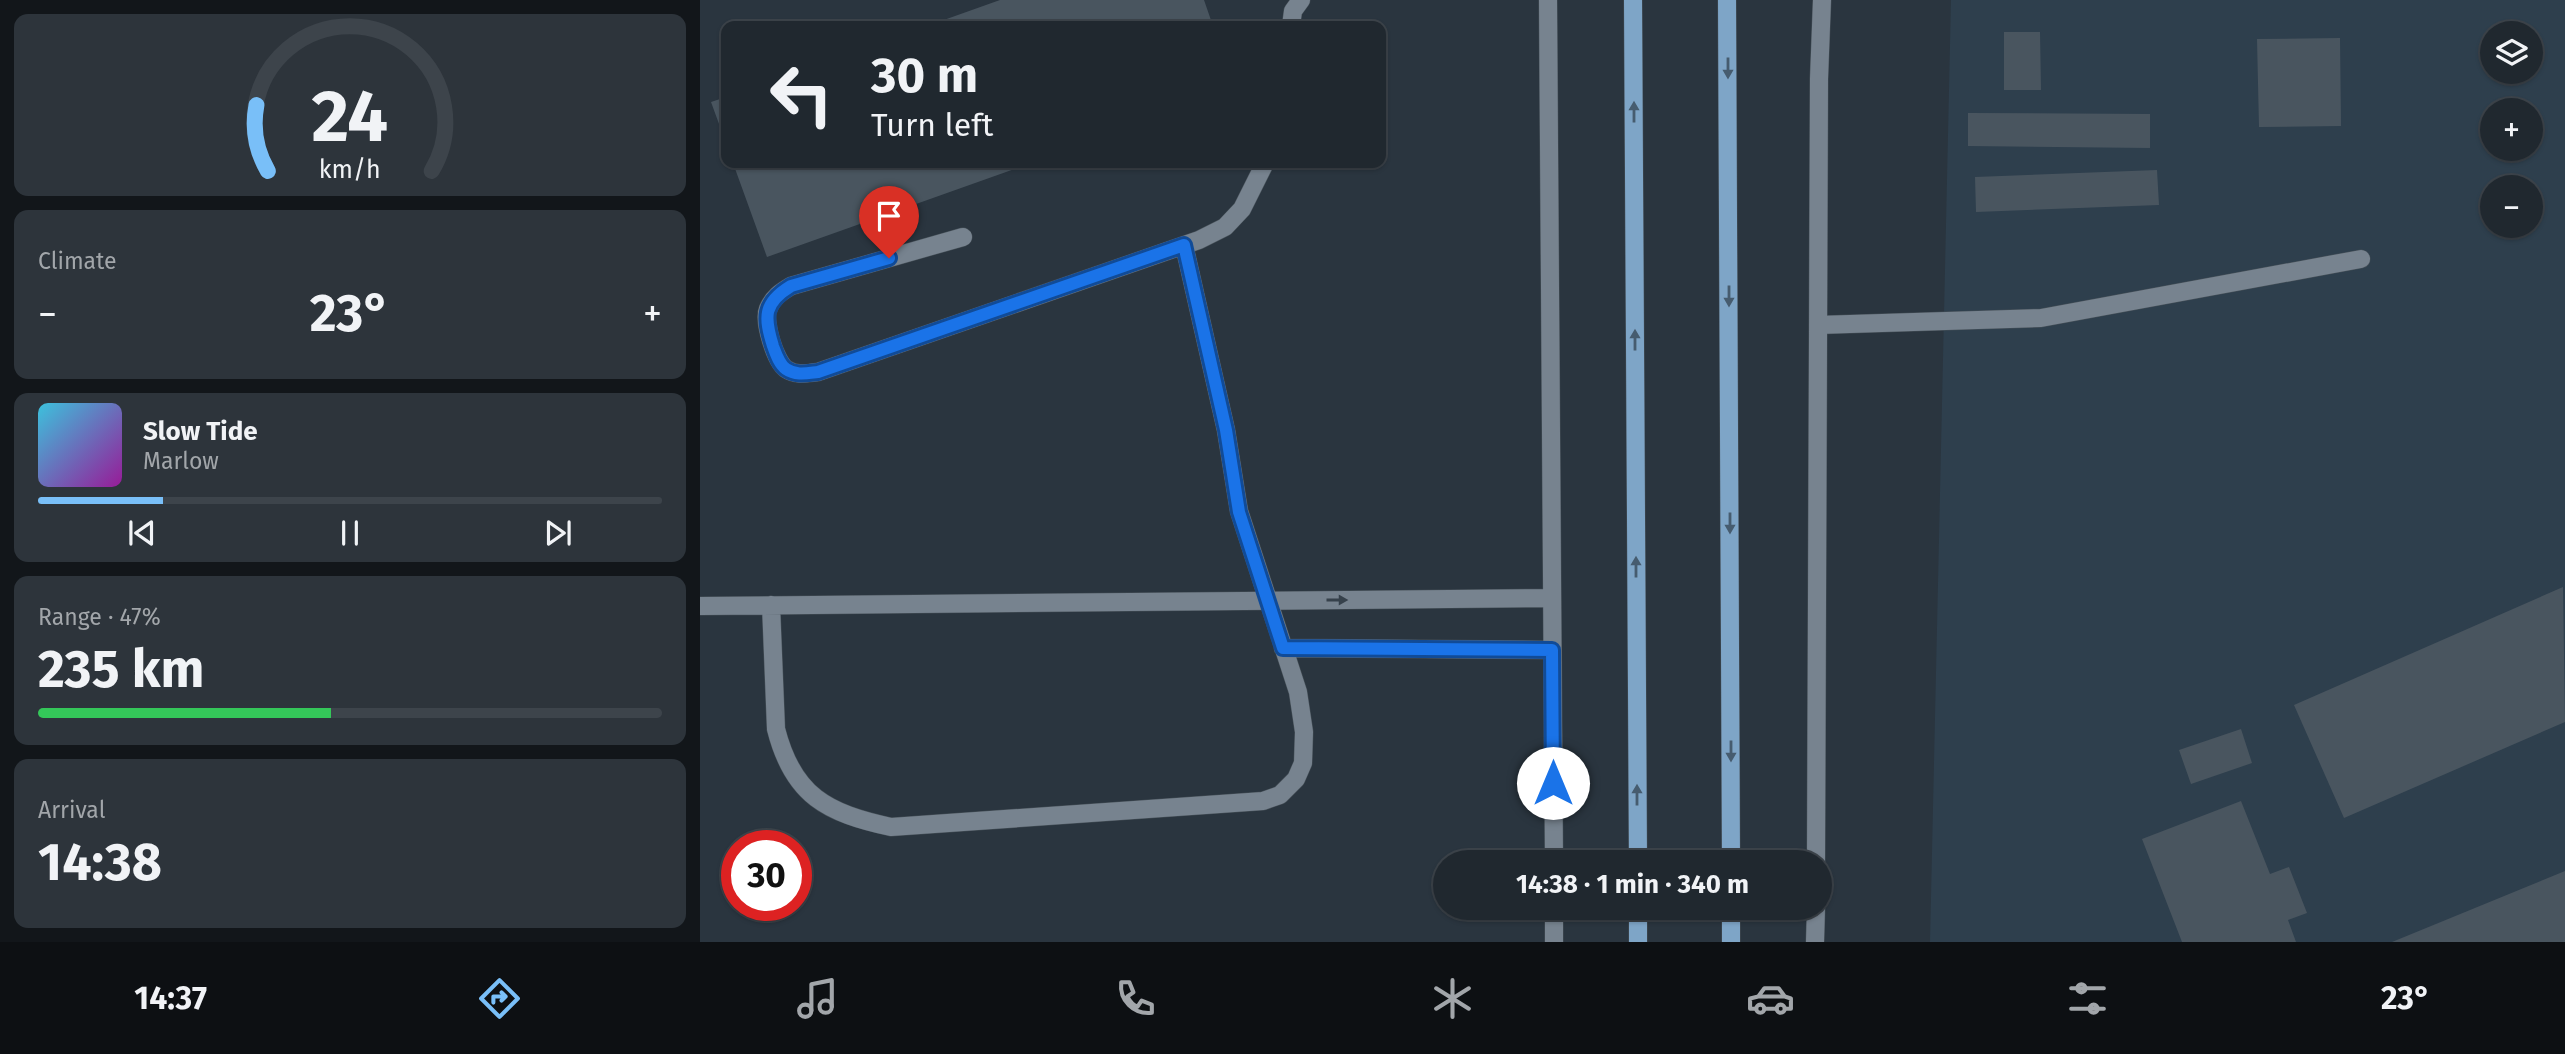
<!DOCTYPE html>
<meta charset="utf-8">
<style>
:root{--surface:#20282f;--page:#2d343b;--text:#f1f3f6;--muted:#a2a6aa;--line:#3d444b;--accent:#79bff8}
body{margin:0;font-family:"Fira Sans",sans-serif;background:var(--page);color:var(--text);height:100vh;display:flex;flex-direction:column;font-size:26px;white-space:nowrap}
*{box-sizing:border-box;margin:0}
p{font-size:23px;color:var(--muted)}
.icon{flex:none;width:38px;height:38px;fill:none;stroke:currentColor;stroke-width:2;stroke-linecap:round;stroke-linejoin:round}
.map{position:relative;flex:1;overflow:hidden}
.panel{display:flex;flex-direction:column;gap:14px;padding:14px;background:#12161a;width:700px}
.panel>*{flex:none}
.banner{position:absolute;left:21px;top:21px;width:665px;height:147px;border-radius:14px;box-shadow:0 2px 5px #0004,0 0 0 2px var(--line);background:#20282f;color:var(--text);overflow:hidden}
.tools{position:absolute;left:1780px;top:21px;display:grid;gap:14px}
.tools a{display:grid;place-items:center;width:63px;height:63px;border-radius:50%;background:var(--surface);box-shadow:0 2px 5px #0004,0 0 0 2px var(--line);font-size:35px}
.speed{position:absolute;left:21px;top:830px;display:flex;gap:14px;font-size:35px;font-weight:700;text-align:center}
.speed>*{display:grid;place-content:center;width:91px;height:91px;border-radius:50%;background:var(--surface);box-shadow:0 2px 5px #0004,0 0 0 2px var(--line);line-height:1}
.speed .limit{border:10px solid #d22;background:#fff;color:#111}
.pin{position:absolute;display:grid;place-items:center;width:60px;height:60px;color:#fff;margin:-72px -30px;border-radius:50% 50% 50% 0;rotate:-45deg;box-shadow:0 0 7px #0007}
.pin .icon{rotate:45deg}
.me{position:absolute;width:77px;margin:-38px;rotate:0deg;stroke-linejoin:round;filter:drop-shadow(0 0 5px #0008)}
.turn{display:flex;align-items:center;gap:24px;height:147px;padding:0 35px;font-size:32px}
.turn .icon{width:91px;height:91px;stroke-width:2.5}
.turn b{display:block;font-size:49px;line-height:60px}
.big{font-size:52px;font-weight:700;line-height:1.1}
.panel .card{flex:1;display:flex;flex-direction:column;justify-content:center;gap:10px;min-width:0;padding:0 24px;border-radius:14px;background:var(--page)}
.panel .dial{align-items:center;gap:0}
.dial svg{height:182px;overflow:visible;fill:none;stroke:var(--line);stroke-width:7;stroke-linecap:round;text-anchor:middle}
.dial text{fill:var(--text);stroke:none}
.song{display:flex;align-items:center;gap:21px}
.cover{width:84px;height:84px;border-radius:10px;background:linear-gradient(135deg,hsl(190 70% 55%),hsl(300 70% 35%))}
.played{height:7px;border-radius:4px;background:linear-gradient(90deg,var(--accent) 20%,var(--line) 20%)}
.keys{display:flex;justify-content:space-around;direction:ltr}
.heat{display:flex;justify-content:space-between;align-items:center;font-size:38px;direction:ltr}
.charge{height:10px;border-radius:5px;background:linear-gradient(90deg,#34c759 47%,var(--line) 0)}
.trip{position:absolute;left:733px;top:850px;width:399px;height:70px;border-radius:35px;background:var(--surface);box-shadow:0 2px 5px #0004,0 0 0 2px var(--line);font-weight:700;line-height:70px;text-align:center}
.dock{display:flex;height:112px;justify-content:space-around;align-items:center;background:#0d1013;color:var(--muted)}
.dock .icon{width:49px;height:49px}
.dock .selected{color:var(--accent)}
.dock b{font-size:32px;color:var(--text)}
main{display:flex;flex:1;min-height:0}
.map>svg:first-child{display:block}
.built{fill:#2e3f4d;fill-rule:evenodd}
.building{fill:#49555f}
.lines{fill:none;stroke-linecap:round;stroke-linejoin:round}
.minor-casing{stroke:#475159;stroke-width:19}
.major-casing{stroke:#475159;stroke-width:19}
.minor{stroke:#77838f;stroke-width:18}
.major{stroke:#7ea5c7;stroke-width:18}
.oneway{fill:#465c6f}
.oneway2{fill:#36414b}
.route-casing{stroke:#114b97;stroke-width:18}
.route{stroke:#1a73e8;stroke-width:12}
</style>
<main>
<section class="panel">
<div class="card dial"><svg viewBox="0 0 100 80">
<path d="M14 69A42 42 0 1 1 86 69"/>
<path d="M14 69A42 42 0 0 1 9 40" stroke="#79bff8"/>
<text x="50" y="56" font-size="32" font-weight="700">24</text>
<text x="50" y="72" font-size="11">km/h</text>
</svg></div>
<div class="card"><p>Climate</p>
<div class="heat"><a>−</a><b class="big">23°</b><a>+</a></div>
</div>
<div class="card">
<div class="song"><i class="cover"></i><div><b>Slow Tide</b><p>Marlow</p></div></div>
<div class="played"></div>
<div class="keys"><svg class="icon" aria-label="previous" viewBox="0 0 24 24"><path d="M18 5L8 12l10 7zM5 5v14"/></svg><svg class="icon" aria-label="pause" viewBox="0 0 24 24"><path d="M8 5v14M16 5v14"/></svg><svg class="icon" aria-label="next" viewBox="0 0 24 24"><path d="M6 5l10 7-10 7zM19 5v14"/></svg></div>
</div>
<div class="card"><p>Range · 47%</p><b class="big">235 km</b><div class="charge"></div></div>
<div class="card"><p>Arrival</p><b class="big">14:38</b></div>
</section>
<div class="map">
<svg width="1865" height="942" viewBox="0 0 1865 942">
<rect width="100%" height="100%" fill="#2a353f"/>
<path class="built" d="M 1251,0 L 1865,0 L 1865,942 L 1230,942 ZM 1792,33 L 1830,33 L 1830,72 L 1792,72 ZM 1792,110 L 1830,110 L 1830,149 L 1792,149 ZM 1792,187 L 1830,187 L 1830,226 L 1792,226 Z"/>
<path class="building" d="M 300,0 L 504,0 L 513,26 L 227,26 Z
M 1304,32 L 1340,32 L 1341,90 L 1304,90 Z
M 1640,38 L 1641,126 L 1559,127 L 1557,39 Z
M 26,97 L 26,143 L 11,102 Z
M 1268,113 L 1450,114 L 1450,148 L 1268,146 Z
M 33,163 L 331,163 L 67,257 Z
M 1457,170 L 1459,205 L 1276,212 L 1275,177 Z
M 1863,587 L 1865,722 L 1644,818 L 1594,705 Z
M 1541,729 L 1552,763 L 1491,784 L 1479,750 Z
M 1541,801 L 1570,874 L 1589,867 L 1607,913 L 1588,920 L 1596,942 L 1482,942 L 1442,839 Z
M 1865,871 L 1865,942 L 1692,942 Z"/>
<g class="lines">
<defs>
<path id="minor" d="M 848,0 L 854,863
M 591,26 L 593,11 L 601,0
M 263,237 L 91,286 C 81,292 73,297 68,309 C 63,321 75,361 86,369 C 96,376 108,373 118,372 L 499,240 L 525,227 L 542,209 L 565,163
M 1118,325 L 1341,318 L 1661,259
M 71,605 L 76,729 C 93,796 127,813 191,827 L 563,801 L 580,795 L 596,779 L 603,763 L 604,732 L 598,692 L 539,511 L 526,430 L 484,245
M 0,606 L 852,598
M 583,648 L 852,650
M 1116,863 L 1119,79 L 1122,0
M 854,908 L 854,942
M 1115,942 L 1116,908"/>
<path id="major" d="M 933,0 L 938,863
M 1027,0 L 1031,863
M 938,908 L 938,942
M 1031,908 L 1031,942"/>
</defs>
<use href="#minor" class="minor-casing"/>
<use href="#major" class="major-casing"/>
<use href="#minor" class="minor"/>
<use href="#major" class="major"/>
</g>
<defs><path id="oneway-solid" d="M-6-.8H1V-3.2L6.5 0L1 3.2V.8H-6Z" transform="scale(1.75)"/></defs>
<g class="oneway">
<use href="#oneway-solid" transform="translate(1028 68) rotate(90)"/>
<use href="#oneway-solid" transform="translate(934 112) rotate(-90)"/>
<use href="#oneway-solid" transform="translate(1029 296) rotate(90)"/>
<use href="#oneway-solid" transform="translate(935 340) rotate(-90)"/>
<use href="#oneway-solid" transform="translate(1030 523) rotate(90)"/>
<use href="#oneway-solid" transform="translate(936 567) rotate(-90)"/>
<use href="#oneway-solid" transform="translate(1031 751) rotate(90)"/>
<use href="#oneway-solid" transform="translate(937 795) rotate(-90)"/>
</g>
<use class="oneway2" href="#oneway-solid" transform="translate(637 600)"/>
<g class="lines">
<defs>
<path id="route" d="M 189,258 L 91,286 C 63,303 64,317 73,346 C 76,354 79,364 86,369 C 96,376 108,373 118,372 L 484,245 L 526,430 L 539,512 L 583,648 L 852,650 L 853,783"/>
</defs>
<use href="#route" class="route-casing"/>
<use href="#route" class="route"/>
</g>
</svg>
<div class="tools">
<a><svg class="icon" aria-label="layers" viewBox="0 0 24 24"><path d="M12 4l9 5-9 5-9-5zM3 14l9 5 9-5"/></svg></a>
<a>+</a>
<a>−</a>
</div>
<div class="speed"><div class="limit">30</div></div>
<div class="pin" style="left:189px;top:258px;background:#d93025"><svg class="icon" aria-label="arrive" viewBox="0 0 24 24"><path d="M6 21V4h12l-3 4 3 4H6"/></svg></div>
<svg class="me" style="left:853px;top:783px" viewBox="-20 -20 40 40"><circle r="19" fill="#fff"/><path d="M0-13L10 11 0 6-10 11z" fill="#1a73e8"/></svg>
<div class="trip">14:38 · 1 min · 340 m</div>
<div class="banner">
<div class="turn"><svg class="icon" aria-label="left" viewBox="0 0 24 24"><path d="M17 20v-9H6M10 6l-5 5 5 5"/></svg><div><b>30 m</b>Turn left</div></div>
</div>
</div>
</main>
<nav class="dock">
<b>14:37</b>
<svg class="icon selected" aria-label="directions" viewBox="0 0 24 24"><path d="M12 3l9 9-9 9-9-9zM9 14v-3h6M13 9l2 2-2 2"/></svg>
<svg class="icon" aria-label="music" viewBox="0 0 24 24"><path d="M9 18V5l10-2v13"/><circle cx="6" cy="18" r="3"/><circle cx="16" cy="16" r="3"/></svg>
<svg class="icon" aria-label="phone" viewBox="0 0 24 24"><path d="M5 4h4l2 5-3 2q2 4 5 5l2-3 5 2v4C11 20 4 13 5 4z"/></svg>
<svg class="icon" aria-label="climate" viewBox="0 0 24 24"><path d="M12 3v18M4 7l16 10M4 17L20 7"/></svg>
<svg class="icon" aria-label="car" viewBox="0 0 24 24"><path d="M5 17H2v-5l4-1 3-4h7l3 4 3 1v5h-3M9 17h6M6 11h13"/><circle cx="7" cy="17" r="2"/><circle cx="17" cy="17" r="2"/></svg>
<svg class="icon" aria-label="filters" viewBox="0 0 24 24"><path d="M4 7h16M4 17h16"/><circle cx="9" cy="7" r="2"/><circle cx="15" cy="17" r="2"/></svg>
<b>23°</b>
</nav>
